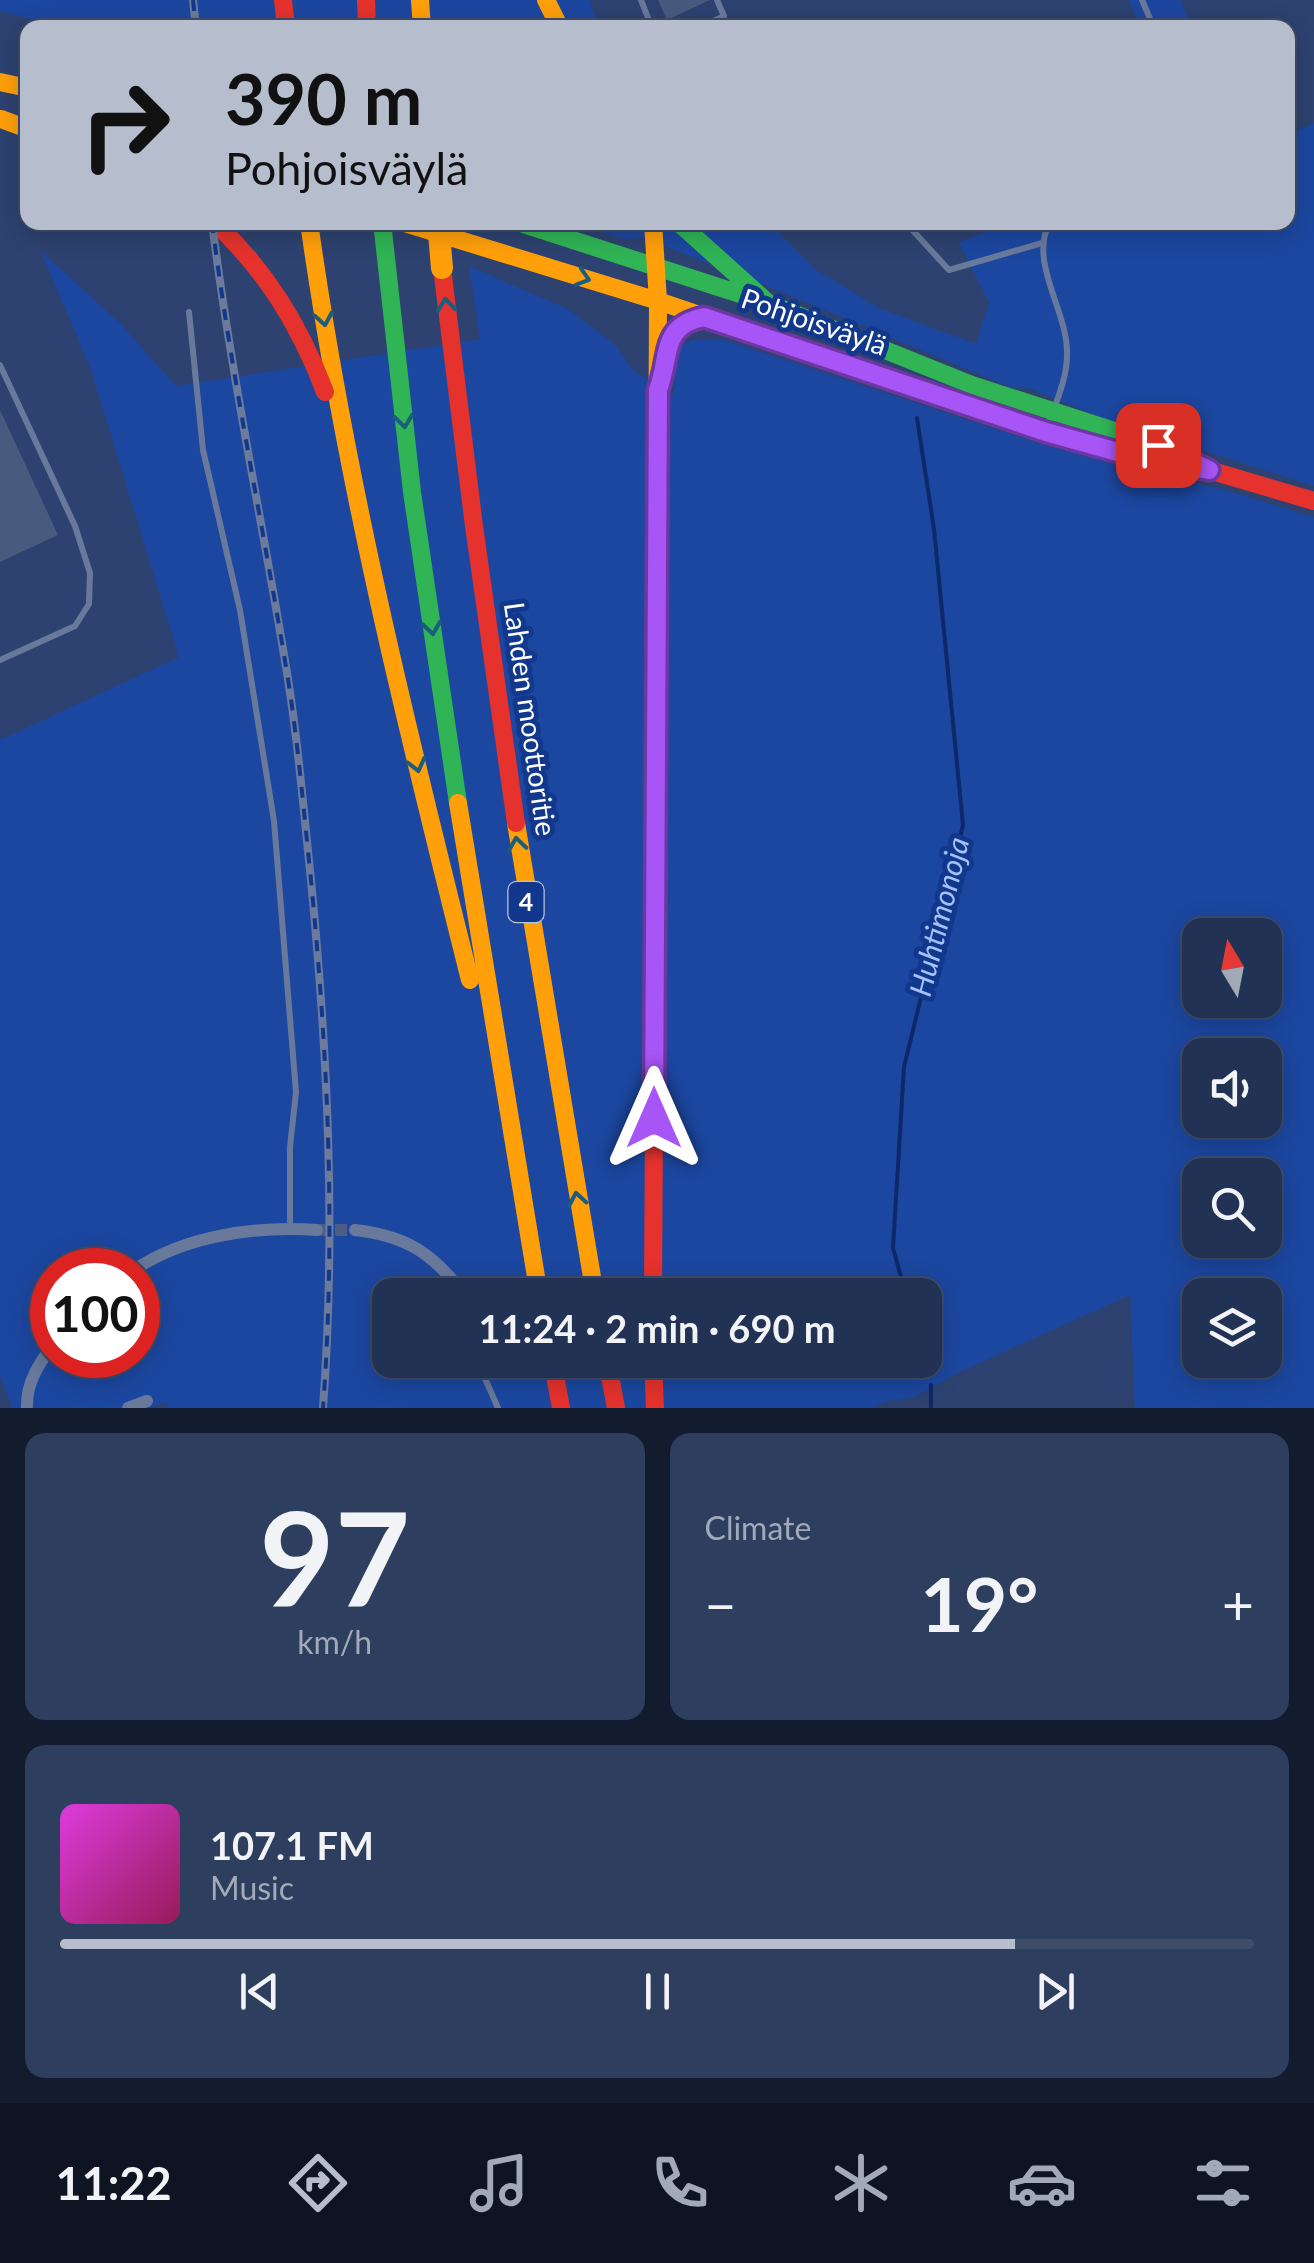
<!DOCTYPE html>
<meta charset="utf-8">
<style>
:root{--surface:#223254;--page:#2e3e5e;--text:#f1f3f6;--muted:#a2aab8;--line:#3f4d6b;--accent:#b6bdcd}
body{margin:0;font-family:Lato,sans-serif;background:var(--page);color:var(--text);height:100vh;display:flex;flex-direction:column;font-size:38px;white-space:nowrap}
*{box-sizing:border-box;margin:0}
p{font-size:32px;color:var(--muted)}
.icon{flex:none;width:55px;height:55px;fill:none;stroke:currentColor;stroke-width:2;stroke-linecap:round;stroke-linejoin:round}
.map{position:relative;height:1408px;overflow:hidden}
.panel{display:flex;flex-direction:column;gap:25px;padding:25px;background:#131c2e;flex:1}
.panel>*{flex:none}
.hud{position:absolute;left:20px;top:20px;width:1275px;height:210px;border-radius:20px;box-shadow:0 5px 25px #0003,0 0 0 2px var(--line);background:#b6bdcd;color:#111;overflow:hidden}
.needle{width:65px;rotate:350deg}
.buttons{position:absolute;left:1182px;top:918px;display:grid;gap:20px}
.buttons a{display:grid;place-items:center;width:100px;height:100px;border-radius:20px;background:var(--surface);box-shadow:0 5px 25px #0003,0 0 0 2px var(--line);font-size:50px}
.speed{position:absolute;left:30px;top:1248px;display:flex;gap:20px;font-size:50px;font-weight:700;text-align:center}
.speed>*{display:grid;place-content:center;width:130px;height:130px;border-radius:50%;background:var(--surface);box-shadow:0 5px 25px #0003,0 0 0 2px var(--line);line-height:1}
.speed .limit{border:15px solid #d22;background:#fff;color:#111}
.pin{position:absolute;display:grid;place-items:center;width:85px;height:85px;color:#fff;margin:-42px;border-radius:20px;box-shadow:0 5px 15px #0006}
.me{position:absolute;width:110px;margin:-55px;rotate:0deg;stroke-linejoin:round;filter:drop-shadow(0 0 8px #0008)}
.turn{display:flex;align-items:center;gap:35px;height:210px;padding:0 40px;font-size:45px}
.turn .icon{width:130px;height:130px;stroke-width:2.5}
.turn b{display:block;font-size:70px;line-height:85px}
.big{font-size:75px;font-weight:700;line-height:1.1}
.panel .card{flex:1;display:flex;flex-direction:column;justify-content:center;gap:15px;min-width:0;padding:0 35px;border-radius:20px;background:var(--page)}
.panel .dial{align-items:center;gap:0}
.dial b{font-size:130px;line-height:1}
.song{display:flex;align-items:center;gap:30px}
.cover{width:120px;height:120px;border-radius:15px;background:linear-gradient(135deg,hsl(300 70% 55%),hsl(330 70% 35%))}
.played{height:10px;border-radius:5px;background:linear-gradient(90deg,var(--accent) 80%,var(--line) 80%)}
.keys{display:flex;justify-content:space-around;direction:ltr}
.heat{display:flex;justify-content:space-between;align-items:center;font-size:55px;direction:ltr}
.panel .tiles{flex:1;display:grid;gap:25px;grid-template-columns:1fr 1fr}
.card:last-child{grid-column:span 2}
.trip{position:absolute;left:372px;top:1278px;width:570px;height:100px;border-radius:20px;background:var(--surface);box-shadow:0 5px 25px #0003,0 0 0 2px var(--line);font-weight:700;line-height:100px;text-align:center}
.dock{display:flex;height:160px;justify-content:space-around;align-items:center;background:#0e1422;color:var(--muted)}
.dock .icon{width:70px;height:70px}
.dock .current{color:var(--accent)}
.dock b{font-size:45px;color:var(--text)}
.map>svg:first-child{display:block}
.green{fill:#1c47a0;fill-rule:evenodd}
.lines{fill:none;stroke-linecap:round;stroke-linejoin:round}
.stream{stroke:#0d2969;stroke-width:4}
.building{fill:#495a7f}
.street-tunnel{stroke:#4c5e85;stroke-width:12;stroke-dasharray:12 6;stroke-linecap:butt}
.lane{stroke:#69799c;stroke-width:6}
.street{stroke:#69799c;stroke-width:12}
.fast{stroke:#30b455;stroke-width:18}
.slow{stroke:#ff9f0a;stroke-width:18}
.jam{stroke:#e5322d;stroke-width:18}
.rail-casing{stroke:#6c7b9c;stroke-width:8}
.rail{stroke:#11388c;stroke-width:4;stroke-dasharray:11;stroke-linecap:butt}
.slow-bridge{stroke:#ff9f0a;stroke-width:22}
.oneway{stroke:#1a5d7c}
.route-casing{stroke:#6d37a1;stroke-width:25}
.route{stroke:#a855f7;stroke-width:18}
.labels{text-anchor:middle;stroke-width:10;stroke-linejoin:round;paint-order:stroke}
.shield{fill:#11388c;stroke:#b8c3dc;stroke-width:2.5}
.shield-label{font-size:25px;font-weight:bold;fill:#fff}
.street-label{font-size:28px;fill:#fff;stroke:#11388c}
.water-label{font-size:30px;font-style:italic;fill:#a5c1f9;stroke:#11388c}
</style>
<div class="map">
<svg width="1314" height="1408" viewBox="0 0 1314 1408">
<rect width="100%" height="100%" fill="#2d4270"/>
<path class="green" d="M 0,0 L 589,0 L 600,27 L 71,28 L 0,11 Z
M 1129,0 L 1180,0 L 1192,27 L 1140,27 Z
M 1314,123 L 1314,486 L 1110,421 L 1028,388 L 1012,388 L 767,286 L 644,238 L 623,239 L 575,223 L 769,223 L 815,269 L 879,308 L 976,344 L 989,303 L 959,243 L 1005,223 L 1288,222 L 1288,135 Z
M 41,251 L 120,323 L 176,386 L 480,339 L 469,266 L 568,309 L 615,345 L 632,369 L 673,396 C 680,351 668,335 725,340 L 1047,446 L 1231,492 L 1314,517 L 1314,1408 L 1135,1408 L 1130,1295 L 964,1370 L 912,1398 L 892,1400 L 870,1408 L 169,1408 L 166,1402 L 150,1408 L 12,1408 L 0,1376 L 0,740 L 179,657 L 91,370 ZM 1200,935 L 1265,935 L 1265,1000 L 1200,1000 ZM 1200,1055 L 1265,1055 L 1265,1120 L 1200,1120 ZM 1200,1175 L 1265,1175 L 1265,1240 L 1200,1240 ZM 52,1270 L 138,1270 L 138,1355 L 52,1355 ZM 390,1295 L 925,1295 L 925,1360 L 390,1360 ZM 1200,1295 L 1265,1295 L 1265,1360 L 1200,1360 Z"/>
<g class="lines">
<path class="stream" d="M 906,1295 L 893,1248 L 904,1067 L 963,825 L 934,529 L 917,418
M 931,1385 L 931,1408"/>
</g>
<path class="building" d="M 658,0 L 710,0 L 667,20 Z
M 0,410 L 58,535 L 0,562 Z"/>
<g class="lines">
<path class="street-tunnel" d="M 317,1230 L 355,1230"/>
<path class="lane" d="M 641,0 L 652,28
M 1142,0 L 1154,28
M 699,28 L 724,16 L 717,0
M 905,222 L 949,270 L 1042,243
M 189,312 L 203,450 L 240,610 L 274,821 L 296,1092 L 290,1147 L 290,1227
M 0,365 L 75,526 L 90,573 L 89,604 L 75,626 L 0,660
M 1047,428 C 1055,405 1068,377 1067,352 C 1067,310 1028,261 1050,222
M 477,1360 L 498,1408"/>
<path class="street" d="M 355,1230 C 408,1236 433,1254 465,1295
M 134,1270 C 186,1235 256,1226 317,1230
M 27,1408 C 26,1384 38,1365 52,1346
M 128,1408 L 147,1401"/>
<path class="fast" d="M 382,222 L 412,492 L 458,803
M 517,222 L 768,303 L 972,385 L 1158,445 L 1191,461
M 678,222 L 768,303
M 666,361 C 669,336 679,323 704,317"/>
<path class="slow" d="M 420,0 L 422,28
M 546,0 L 560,28
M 0,82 L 28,88
M 1,119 L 28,129
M 309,222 C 345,479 407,729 470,980
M 401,222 L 658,301 L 960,403
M 653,222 L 658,301 L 656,780
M 458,803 L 539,1295
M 516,823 L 595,1295"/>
<path class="jam" d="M 283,0 L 286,28
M 366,0 L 367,28
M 214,222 C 266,270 300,326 325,392
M 442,268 L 474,526 L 516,823
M 960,403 L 1046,432 L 1155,462 L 1209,470 L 1314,501
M 653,1295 L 656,780
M 552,1360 L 561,1408
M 607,1360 L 616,1408
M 653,1360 L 655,1408"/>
<defs>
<path id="rail" d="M 193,0 L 196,28
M 212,222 C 230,368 260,510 284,655 C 297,729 303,805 311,880 C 328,1057 336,1231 323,1408"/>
</defs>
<use href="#rail" class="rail-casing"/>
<use href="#rail" class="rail"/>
<path class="slow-bridge" d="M 438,222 L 442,268"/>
</g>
<defs><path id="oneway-chevron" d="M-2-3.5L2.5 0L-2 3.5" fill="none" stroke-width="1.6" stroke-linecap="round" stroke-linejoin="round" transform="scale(2.5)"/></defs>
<g class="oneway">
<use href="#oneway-chevron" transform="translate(583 278) rotate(17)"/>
<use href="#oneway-chevron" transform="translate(446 305) rotate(-96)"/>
<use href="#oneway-chevron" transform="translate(324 319) rotate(80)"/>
<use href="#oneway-chevron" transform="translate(404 421) rotate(83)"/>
<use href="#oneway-chevron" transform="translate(432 628) rotate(82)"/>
<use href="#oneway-chevron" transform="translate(417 765) rotate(76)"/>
<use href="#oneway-chevron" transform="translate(517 844) rotate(-98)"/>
<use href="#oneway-chevron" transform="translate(577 1199) rotate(-100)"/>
</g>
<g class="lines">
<defs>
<path id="route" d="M 654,1118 L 658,390 C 671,355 660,326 704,317 L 1046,432 L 1132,456 L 1209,470 L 1158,445"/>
</defs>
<use href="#route" class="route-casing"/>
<use href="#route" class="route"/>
</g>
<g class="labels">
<rect class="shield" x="508.5" y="882" width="35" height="40" rx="8"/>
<g class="shield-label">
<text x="526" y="911">4</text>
</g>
<g class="street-label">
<text transform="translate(814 322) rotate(19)" y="10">Pohjoisväylä</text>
<text transform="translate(530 719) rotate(82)" y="10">Lahden moottoritie</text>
</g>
<g class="water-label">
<text transform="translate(940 917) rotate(-76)" y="10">Huhtimonoja</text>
</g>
</g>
</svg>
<div class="buttons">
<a><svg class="needle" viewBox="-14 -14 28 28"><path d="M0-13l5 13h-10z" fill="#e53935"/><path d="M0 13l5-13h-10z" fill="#a2aab8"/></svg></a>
<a><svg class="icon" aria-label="sound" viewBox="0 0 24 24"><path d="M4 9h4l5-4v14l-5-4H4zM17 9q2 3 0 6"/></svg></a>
<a><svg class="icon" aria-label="search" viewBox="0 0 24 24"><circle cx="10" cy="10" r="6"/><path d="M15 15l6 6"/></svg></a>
<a><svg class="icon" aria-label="layers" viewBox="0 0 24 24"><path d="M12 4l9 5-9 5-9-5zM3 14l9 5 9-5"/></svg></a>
</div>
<div class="speed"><div class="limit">100</div></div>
<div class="pin" style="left:1158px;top:445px;background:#d93025"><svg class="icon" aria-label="arrive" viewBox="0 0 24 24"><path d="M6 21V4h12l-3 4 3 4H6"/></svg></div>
<svg class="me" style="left:654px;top:1118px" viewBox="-20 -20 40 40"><path d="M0-17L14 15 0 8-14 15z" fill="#a855f7" stroke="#fff" stroke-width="4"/></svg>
<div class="trip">11:24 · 2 min · 690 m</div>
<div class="hud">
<div class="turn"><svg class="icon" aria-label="right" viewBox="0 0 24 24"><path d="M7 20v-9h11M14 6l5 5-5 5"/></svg><div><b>390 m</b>Pohjoisväylä</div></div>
</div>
</div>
<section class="panel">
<div class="tiles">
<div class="card dial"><b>97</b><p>km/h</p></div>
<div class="card"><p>Climate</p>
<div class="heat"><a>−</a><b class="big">19°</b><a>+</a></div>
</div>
<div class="card">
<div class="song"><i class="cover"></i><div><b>107.1 FM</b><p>Music</p></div></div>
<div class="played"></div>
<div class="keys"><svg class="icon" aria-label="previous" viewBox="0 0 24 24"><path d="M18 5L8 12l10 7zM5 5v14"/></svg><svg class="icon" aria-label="pause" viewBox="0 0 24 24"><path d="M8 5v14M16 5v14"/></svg><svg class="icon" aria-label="next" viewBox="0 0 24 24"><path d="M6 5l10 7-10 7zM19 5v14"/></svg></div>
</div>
</div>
</section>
<nav class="dock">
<b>11:22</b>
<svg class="icon current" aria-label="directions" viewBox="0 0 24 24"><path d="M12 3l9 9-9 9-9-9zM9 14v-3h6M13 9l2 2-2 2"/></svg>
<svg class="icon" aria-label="music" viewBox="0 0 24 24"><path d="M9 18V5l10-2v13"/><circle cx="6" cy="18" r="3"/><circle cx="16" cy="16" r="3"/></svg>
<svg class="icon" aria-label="phone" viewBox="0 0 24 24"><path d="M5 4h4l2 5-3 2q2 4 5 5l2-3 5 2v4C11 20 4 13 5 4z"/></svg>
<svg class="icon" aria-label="climate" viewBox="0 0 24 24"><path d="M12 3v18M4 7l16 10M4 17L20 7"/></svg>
<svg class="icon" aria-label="car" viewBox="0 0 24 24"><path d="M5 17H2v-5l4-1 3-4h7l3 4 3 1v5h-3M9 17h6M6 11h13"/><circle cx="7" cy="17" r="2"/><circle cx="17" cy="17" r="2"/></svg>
<svg class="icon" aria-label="filters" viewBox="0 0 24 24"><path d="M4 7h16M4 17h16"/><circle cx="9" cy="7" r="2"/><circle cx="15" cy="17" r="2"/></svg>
</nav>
